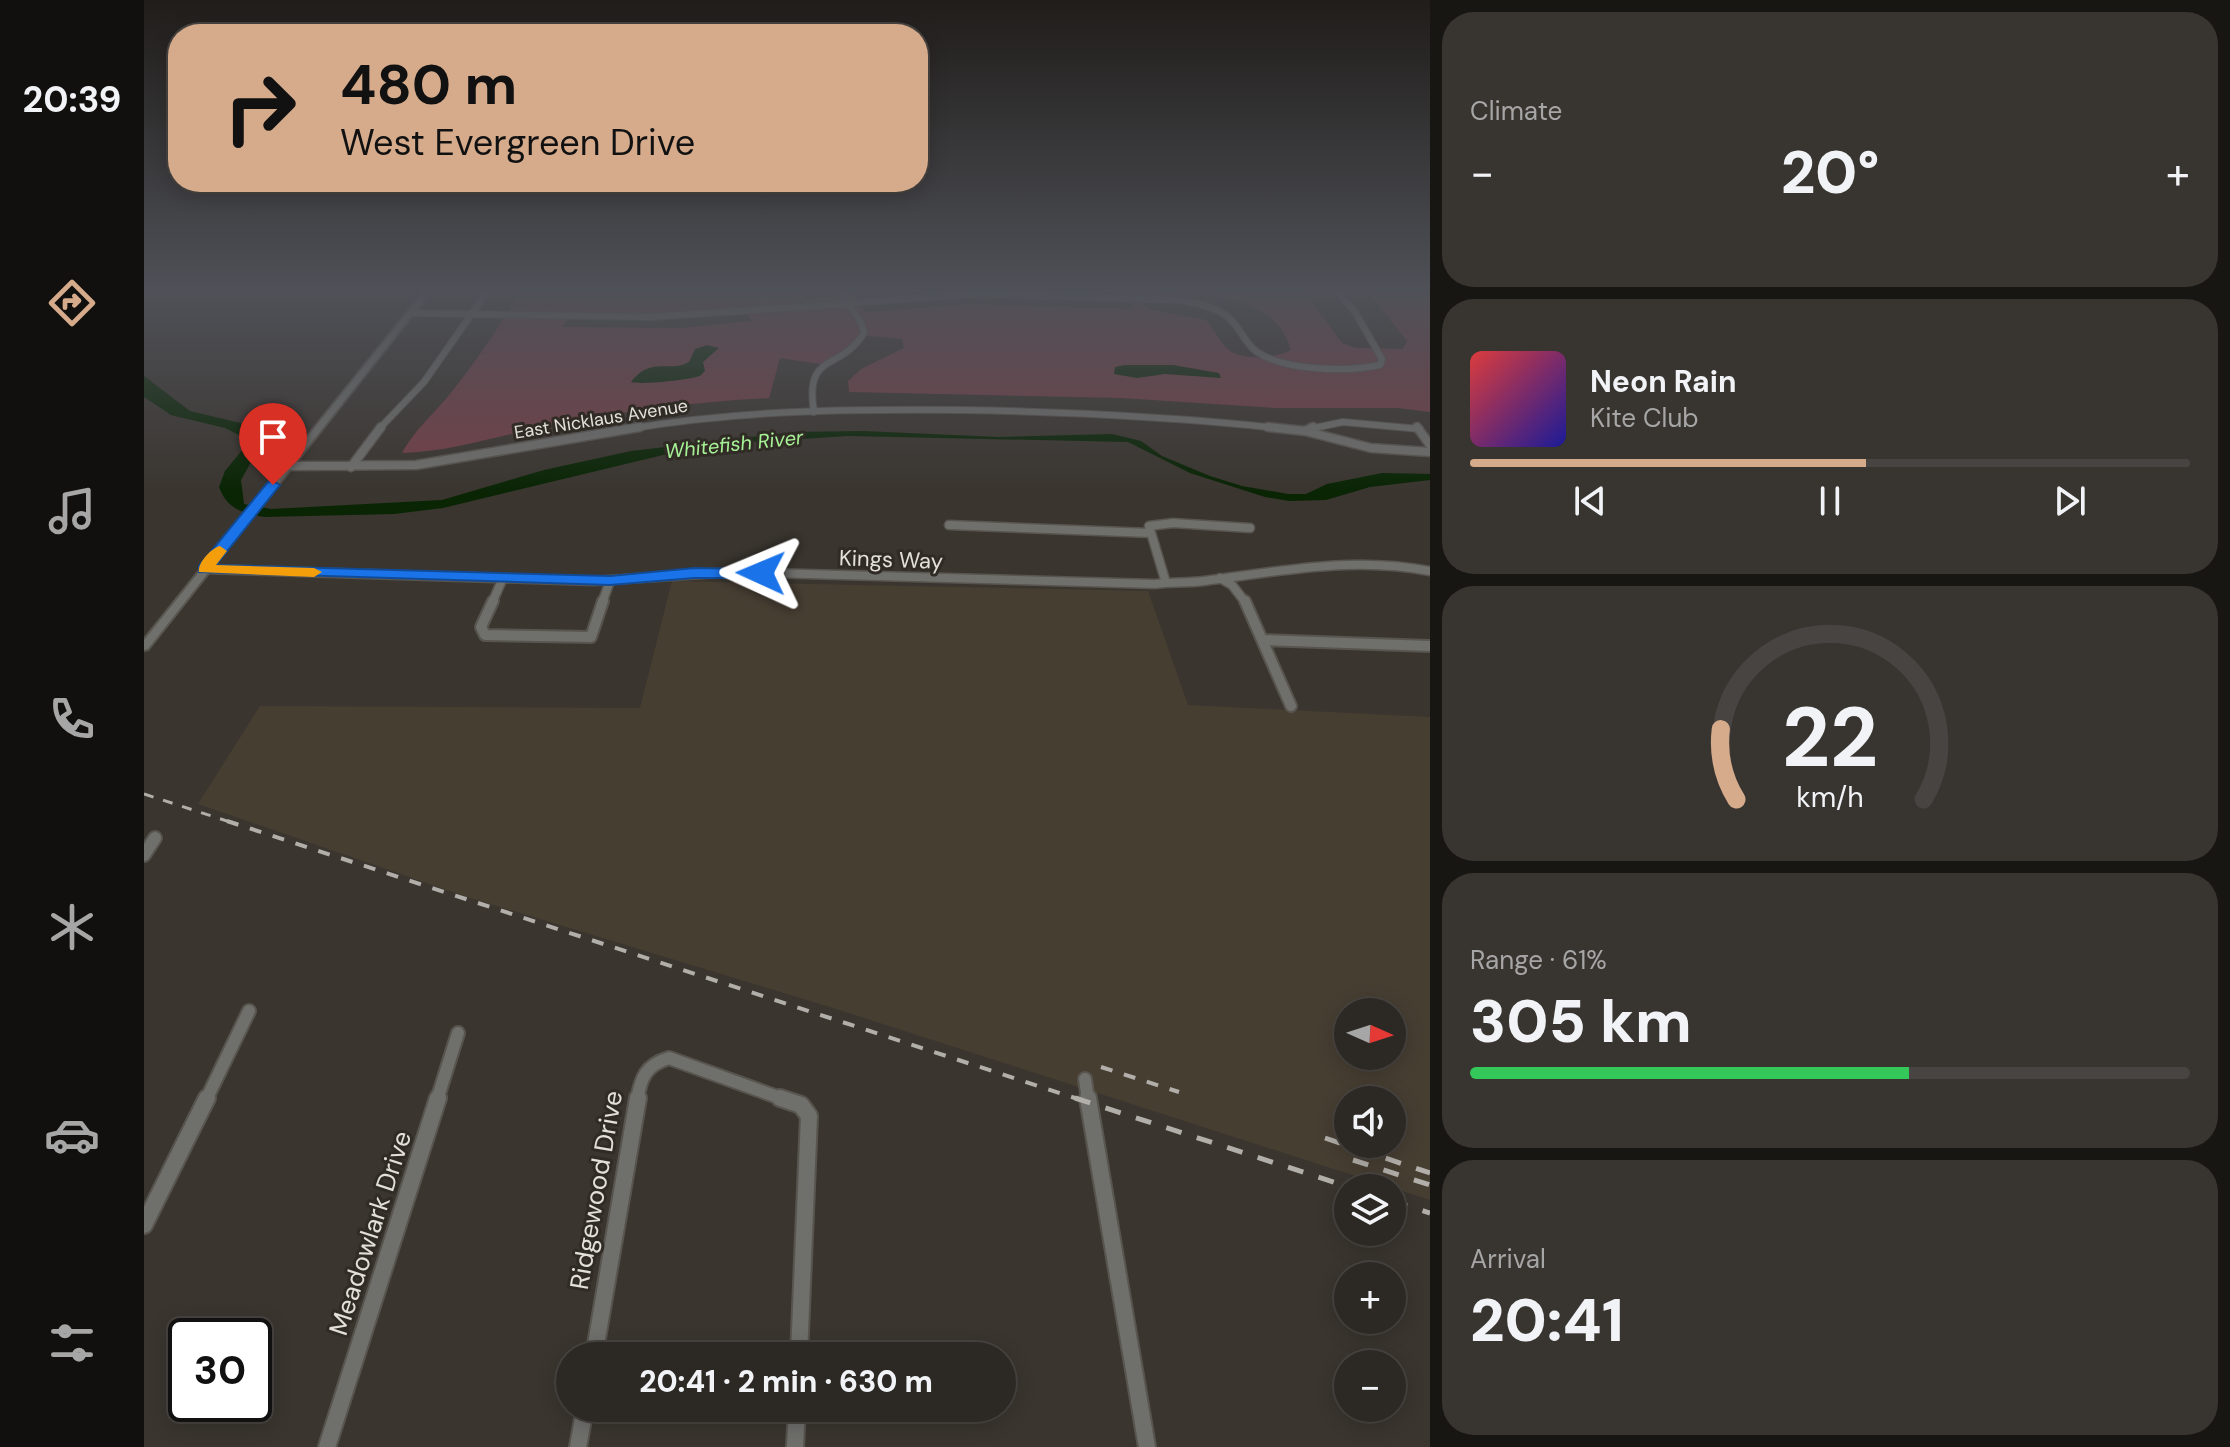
<!DOCTYPE html>
<meta charset="utf-8">
<style>
:root{--surface:#2c2823;--page:#383430;--text:#f1f3f6;--muted:#a6a6a6;--line:#484441;--accent:#d6ab8b}
body{margin:0;font-family:"DM Sans",sans-serif;background:var(--page);color:var(--text);height:100vh;display:flex;flex-direction:column;font-size:30px;white-space:nowrap}
*{box-sizing:border-box;margin:0}
p{font-size:26px;color:var(--muted)}
.icon{flex:none;width:44px;height:44px;fill:none;stroke:currentColor;stroke-width:2;stroke-linecap:round;stroke-linejoin:round}
.map{position:relative;flex:1;overflow:hidden}
.drawer{display:flex;flex-direction:column;gap:12px;padding:12px;background:#181613;width:800px}
.drawer>*{flex:none}
.banner{position:absolute;left:24px;top:24px;width:760px;height:168px;border-radius:32px;box-shadow:0 4px 20px #0003,0 0 0 2px var(--line);background:#d6ab8b;color:#111;overflow:hidden}
.needle{width:52px;rotate:93deg}
.controls{position:absolute;left:1190px;top:998px;display:grid;gap:16px}
.controls a{display:grid;place-items:center;width:72px;height:72px;border-radius:50%;background:var(--surface);box-shadow:0 4px 20px #0003,0 0 0 2px var(--line);font-size:40px}
.speed{position:absolute;left:24px;top:1318px;display:flex;gap:16px;font-size:40px;font-weight:700;text-align:center}
.speed>*{display:grid;place-content:center;width:104px;height:104px;border-radius:50%;background:var(--surface);box-shadow:0 4px 20px #0003,0 0 0 2px var(--line);line-height:1}
.speed .limit{border:4px solid #111;border-radius:12px;background:#fff;color:#111}
.pin{position:absolute;display:grid;place-items:center;width:68px;height:68px;color:#fff;margin:-82px -34px;border-radius:50% 50% 50% 0;rotate:-45deg;box-shadow:0 0 8px #0007}
.pin .icon{rotate:45deg}
.me{position:absolute;width:88px;margin:-44px;rotate:271deg;stroke-linejoin:round;filter:drop-shadow(0 0 6px #0008)}
.turn{display:flex;align-items:center;gap:28px;height:168px;padding:0 40px;font-size:36px}
.turn .icon{width:104px;height:104px;stroke-width:2.5}
.turn b{display:block;font-size:56px;line-height:68px}
.big{font-size:60px;font-weight:800;line-height:1.1}
.drawer .tile{flex:1;display:flex;flex-direction:column;justify-content:center;gap:12px;min-width:0;padding:0 28px;border-radius:32px;background:var(--page)}
.drawer .dial{align-items:center;gap:0}
.dial svg{height:208px;overflow:visible;fill:none;stroke:var(--line);stroke-width:7;stroke-linecap:round;text-anchor:middle}
.dial text{fill:var(--text);stroke:none}
.song{display:flex;align-items:center;gap:24px}
.cover{width:96px;height:96px;border-radius:12px;background:linear-gradient(135deg,hsl(0 70% 55%),hsl(240 70% 35%))}
.played{height:8px;border-radius:4px;background:linear-gradient(90deg,var(--accent) 55%,var(--line) 55%)}
.keys{display:flex;justify-content:space-around;direction:ltr}
.heat{display:flex;justify-content:space-between;align-items:center;font-size:44px;direction:ltr}
.charge{height:12px;border-radius:6px;background:linear-gradient(90deg,#34c759 61%,var(--line) 0)}
.trip{position:absolute;left:412px;top:1342px;width:460px;height:80px;border-radius:40px;background:var(--surface);box-shadow:0 4px 20px #0003,0 0 0 2px var(--line);font-weight:800;line-height:80px;text-align:center}
main{display:flex;flex:1;min-height:0}
.tabs{display:flex;flex-direction:column;width:144px;justify-content:space-around;align-items:center;background:#12100e;color:var(--muted)}
.tabs .icon{width:56px;height:56px}
.tabs .on{color:var(--accent)}
.tabs b{font-size:36px;color:var(--text)}
.map>svg:first-child{display:block}
.built{fill:#473e32;fill-rule:evenodd}
.green{fill:#743f47;fill-rule:evenodd}
.water{fill:#092504}
.lines{fill:none;stroke-linecap:round;stroke-linejoin:round}
.minor-far4-casing{stroke:#58544e;stroke-width:8}
.minor-far3-casing{stroke:#58544e;stroke-width:11}
.minor-far2-casing{stroke:#58544e;stroke-width:14}
.minor-far1-casing{stroke:#58544e;stroke-width:16}
.minor-casing{stroke:#58544e;stroke-width:20}
.tertiary-casing{stroke:#58544e;stroke-width:4}
.minor-far4{stroke:#6f6f6c;stroke-width:6}
.minor-far3{stroke:#6f6f6c;stroke-width:8}
.minor-far2{stroke:#6f6f6c;stroke-width:10}
.minor-far1{stroke:#6f6f6c;stroke-width:12}
.minor{stroke:#6f6f6c;stroke-width:16}
.tertiary{fill:#6f6f6c;fill-rule:evenodd}
.rail-far2{stroke:#b2aea9;stroke-width:3;stroke-dasharray:10 10;stroke-linecap:butt}
.rail-far1{stroke:#b2aea9;stroke-width:4;stroke-dasharray:12 12;stroke-linecap:butt}
.rail{stroke:#b2aea9;stroke-width:5;stroke-dasharray:16 16;stroke-linecap:butt}
.route{fill:#1a73e8;stroke:#114b97;stroke-width:2}
.slow{fill:#f59e0b}
.labels{text-anchor:middle;stroke-width:6;stroke-linejoin:round;paint-order:stroke}
.far-street-label{font-size:18px;fill:#e3e0db;stroke:#302b25}
.far-water-label{font-size:20px;font-style:italic;fill:#a7f197;stroke:#302b25}
.street-label{font-size:22px;fill:#e3e0db;stroke:#302b25}
.near-street-label{font-size:26px;fill:#e3e0db;stroke:#302b25}
</style>
<main>
<nav class="tabs">
<b>20:39</b>
<svg class="icon on" aria-label="directions" viewBox="0 0 24 24"><path d="M12 3l9 9-9 9-9-9zM9 14v-3h6M13 9l2 2-2 2"/></svg>
<svg class="icon" aria-label="music" viewBox="0 0 24 24"><path d="M9 18V5l10-2v13"/><circle cx="6" cy="18" r="3"/><circle cx="16" cy="16" r="3"/></svg>
<svg class="icon" aria-label="phone" viewBox="0 0 24 24"><path d="M5 4h4l2 5-3 2q2 4 5 5l2-3 5 2v4C11 20 4 13 5 4z"/></svg>
<svg class="icon" aria-label="climate" viewBox="0 0 24 24"><path d="M12 3v18M4 7l16 10M4 17L20 7"/></svg>
<svg class="icon" aria-label="car" viewBox="0 0 24 24"><path d="M5 17H2v-5l4-1 3-4h7l3 4 3 1v5h-3M9 17h6M6 11h13"/><circle cx="7" cy="17" r="2"/><circle cx="17" cy="17" r="2"/></svg>
<svg class="icon" aria-label="filters" viewBox="0 0 24 24"><path d="M4 7h16M4 17h16"/><circle cx="9" cy="7" r="2"/><circle cx="15" cy="17" r="2"/></svg>
</nav>
<div class="map">
<svg width="1286" height="1447" viewBox="0 0 1286 1447">
<rect width="100%" height="100%" fill="#3a352f"/>
<path class="built" d="M 528,581 L 1004,591 L 1044,705 L 1286,717 L 1286,1200 L 689,1008 L 320,896 L 54,804 L 116,706 L 496,708 ZM 1204,1012 L 1248,1012 L 1248,1056 L 1204,1056 ZM 1204,1100 L 1248,1100 L 1248,1144 L 1204,1144 Z"/>
<path class="green" d="M 377,289 L 658,289 L 662,299 L 702,295 L 699,289 L 719,289 L 709,291 L 721,312 L 824,304 L 989,309 L 985,295 L 978,294 L 976,289 L 1159,289 L 1198,343 L 1212,348 L 1259,349 L 1263,341 L 1222,289 L 1286,289 L 1286,412 L 1254,408 L 1131,408 L 977,398 L 705,392 L 704,381 L 717,369 L 760,348 L 758,339 L 716,335 L 710,343 L 676,364 L 636,358 L 625,398 C 547,402 472,412 395,428 C 349,437 305,452 258,453 C 273,427 287,417 306,394 C 332,362 356,326 377,289 ZM 1045,292 C 1084,297 1135,304 1147,350 C 1132,358 1099,361 1085,350 C 1076,343 1070,329 1062,320 L 1003,309 L 999,303 L 1000,295 L 1036,299 L 1038,294 ZM 597,307 L 608,321 L 537,328 L 418,327 L 427,313 L 526,313 Z"/>
<path class="water" d="M 563,345 L 575,348 L 559,362 L 561,371 L 556,376 C 543,380 499,385 487,382 C 507,356 525,373 545,362 L 551,349 Z
M 981,365 L 1029,365 L 1075,373 L 1077,378 L 1021,374 L 993,378 L 970,374 L 971,367 Z
M 0,376 L 46,411 L 105,425 L 116,436 L 117,444 L 97,480 L 100,504 L 127,509 L 298,500 L 400,470 L 487,451 L 649,432 L 719,431 L 854,437 L 968,434 L 997,441 L 1018,456 L 1066,476 L 1098,486 L 1144,494 L 1162,494 L 1183,484 L 1238,473 L 1286,474 L 1286,480 L 1226,487 L 1182,500 L 1145,501 L 1121,497 L 1046,473 L 984,442 L 704,436 L 592,443 L 519,455 L 299,508 L 250,514 L 120,517 C 98,513 83,509 75,487 L 81,471 L 99,449 L 95,435 L 81,428 L 27,415 L 0,397 Z"/>
<g class="lines">
<defs>
<path id="minor-far4" d="M 704,303 L 832,294 L 1033,300 C 1053,303 1077,307 1090,323 C 1098,333 1103,345 1113,352 C 1141,371 1204,372 1236,365 L 1238,359 L 1211,312 L 1191,289
M 268,313 L 505,317 L 704,304
M 670,412 C 660,351 696,372 720,333 L 717,322 L 695,289
M 235,429 L 280,382 L 345,289
M 484,429 C 595,410 707,409 819,410 C 927,412 1035,417 1142,429
M 1165,429 L 1199,422 L 1276,429"/>
<path id="minor-far3" d="M 1124,427 L 1161,431 L 1227,448 L 1286,452
M 1273,427 L 1286,445
M 1161,431 L 1169,427
M 144,466 L 272,465 L 496,427
M 207,467 L 237,427
M 805,525 L 1006,533
M 61,569 L 450,581 L 589,572 L 1011,584 C 1027,582 1044,583 1060,581 C 1137,571 1208,556 1286,571
M 1076,578 L 1088,585 L 1102,603
M 1022,583 L 1005,526 L 1029,523 L 1106,528
M 348,603 L 359,578
M 458,603 L 466,581"/>
<path id="minor-far2" d="M 349,601 L 337,627 L 341,635 L 447,637 L 459,601
M 1101,601 L 1147,706
M 1121,640 L 1286,646"/>
<path id="minor-far1" d="M 0,855 L 11,838
M 941,1079 L 944,1100
M 62,1100 L 105,1011
M 293,1100 L 314,1033
M 493,1100 C 497,1077 502,1065 525,1058 L 642,1100"/>
<path id="minor" d="M 636,1098 L 657,1105 L 665,1116 L 655,1356
M 944,1098 L 1003,1447
M 0,1225 L 63,1098
M 450,1356 L 494,1098
M 183,1447 L 294,1098
M 434,1447 L 441,1408
M 651,1447 L 653,1408"/>
<path id="tertiary" d="M 282,289 L 289,289 L 4,649 L 0,650 L 0,640 Z"/>
</defs>
<use href="#minor-far4" class="minor-far4-casing"/>
<use href="#minor-far3" class="minor-far3-casing"/>
<use href="#minor-far2" class="minor-far2-casing"/>
<use href="#minor-far1" class="minor-far1-casing"/>
<use href="#minor" class="minor-casing"/>
<use href="#tertiary" class="tertiary-casing"/>
<use href="#minor-far4" class="minor-far4"/>
<use href="#minor-far3" class="minor-far3"/>
<use href="#minor-far2" class="minor-far2"/>
<use href="#minor-far1" class="minor-far1"/>
<use href="#minor" class="minor"/>
<use href="#tertiary" class="tertiary"/>
<path class="rail-far2" d="M 0,794 L 89,823"/>
<path class="rail-far1" d="M 83,821 L 937,1100
M 957,1067 L 1035,1092"/>
<path class="rail" d="M 931,1098 L 1208,1188
M 1181,1138 L 1286,1173
M 1209,1160 L 1286,1185
M 1248,1201 L 1286,1213"/>
</g>
<linearGradient id="sky" x2="0" y2="1"><stop stop-color="#201d1a"/><stop offset="0.59" stop-color="#4f5158"/><stop offset="1" stop-color="#4f5158" stop-opacity="0"/></linearGradient>
<rect width="1286" height="492" fill="url(#sky)"/>
<path class="route" d="M 129,481 L 136,485 L 72,565 L 466,576 L 550,568 L 617,569 L 625,573 L 617,578 L 550,578 L 466,585 L 55,572 L 55,566 L 124,482 Z"/>
<path class="slow" d="M 76,546 L 83,551 L 72,565 L 170,568 L 178,572 L 170,577 L 55,572 C 53,564 67,548 76,546 Z"/>
<g class="labels">
<g class="far-street-label">
<text transform="translate(457 419) rotate(-9)" y="6">East Nicklaus Avenue</text>
</g>
<g class="far-water-label">
<text transform="translate(590 444) rotate(-6)" y="7">Whitefish River</text>
</g>
<g class="street-label">
<text transform="translate(747 559) rotate(2)" y="8">Kings Way</text>
</g>
<g class="near-street-label">
<text transform="translate(452 1190) rotate(-80)" y="9">Ridgewood Drive</text>
<text transform="translate(226 1233) rotate(-72)" y="9">Meadowlark Drive</text>
</g>
</g>
</svg>
<div class="controls">
<a><svg class="needle" viewBox="-14 -14 28 28"><path d="M0-13l5 13h-10z" fill="#e53935"/><path d="M0 13l5-13h-10z" fill="#a6a6a6"/></svg></a>
<a><svg class="icon" aria-label="sound" viewBox="0 0 24 24"><path d="M4 9h4l5-4v14l-5-4H4zM17 9q2 3 0 6"/></svg></a>
<a><svg class="icon" aria-label="layers" viewBox="0 0 24 24"><path d="M12 4l9 5-9 5-9-5zM3 14l9 5 9-5"/></svg></a>
<a>+</a>
<a>−</a>
</div>
<div class="speed"><div class="limit">30</div></div>
<div class="pin" style="left:129px;top:485px;background:#d93025"><svg class="icon" aria-label="arrive" viewBox="0 0 24 24"><path d="M6 21V4h12l-3 4 3 4H6"/></svg></div>
<svg class="me" style="left:617px;top:573px" viewBox="-20 -20 40 40"><path d="M0-17L14 15 0 8-14 15z" fill="#1a73e8" stroke="#fff" stroke-width="4"/></svg>
<div class="trip">20:41 · 2 min · 630 m</div>
<div class="banner">
<div class="turn"><svg class="icon" aria-label="right" viewBox="0 0 24 24"><path d="M7 20v-9h11M14 6l5 5-5 5"/></svg><div><b>480 m</b>West Evergreen Drive</div></div>
</div>
</div>
<section class="drawer">
<div class="tile"><p>Climate</p>
<div class="heat"><a>−</a><b class="big">20°</b><a>+</a></div>
</div>
<div class="tile">
<div class="song"><i class="cover"></i><div><b>Neon Rain</b><p>Kite Club</p></div></div>
<div class="played"></div>
<div class="keys"><svg class="icon" aria-label="previous" viewBox="0 0 24 24"><path d="M18 5L8 12l10 7zM5 5v14"/></svg><svg class="icon" aria-label="pause" viewBox="0 0 24 24"><path d="M8 5v14M16 5v14"/></svg><svg class="icon" aria-label="next" viewBox="0 0 24 24"><path d="M6 5l10 7-10 7zM19 5v14"/></svg></div>
</div>
<div class="tile dial"><svg viewBox="0 0 100 80">
<path d="M14 69A42 42 0 1 1 86 69"/>
<path d="M14 69A42 42 0 0 1 8 42" stroke="#d6ab8b"/>
<text x="50" y="56" font-size="32" font-weight="700">22</text>
<text x="50" y="72" font-size="11">km/h</text>
</svg></div>
<div class="tile"><p>Range · 61%</p><b class="big">305 km</b><div class="charge"></div></div>
<div class="tile"><p>Arrival</p><b class="big">20:41</b></div>
</section>
</main>
